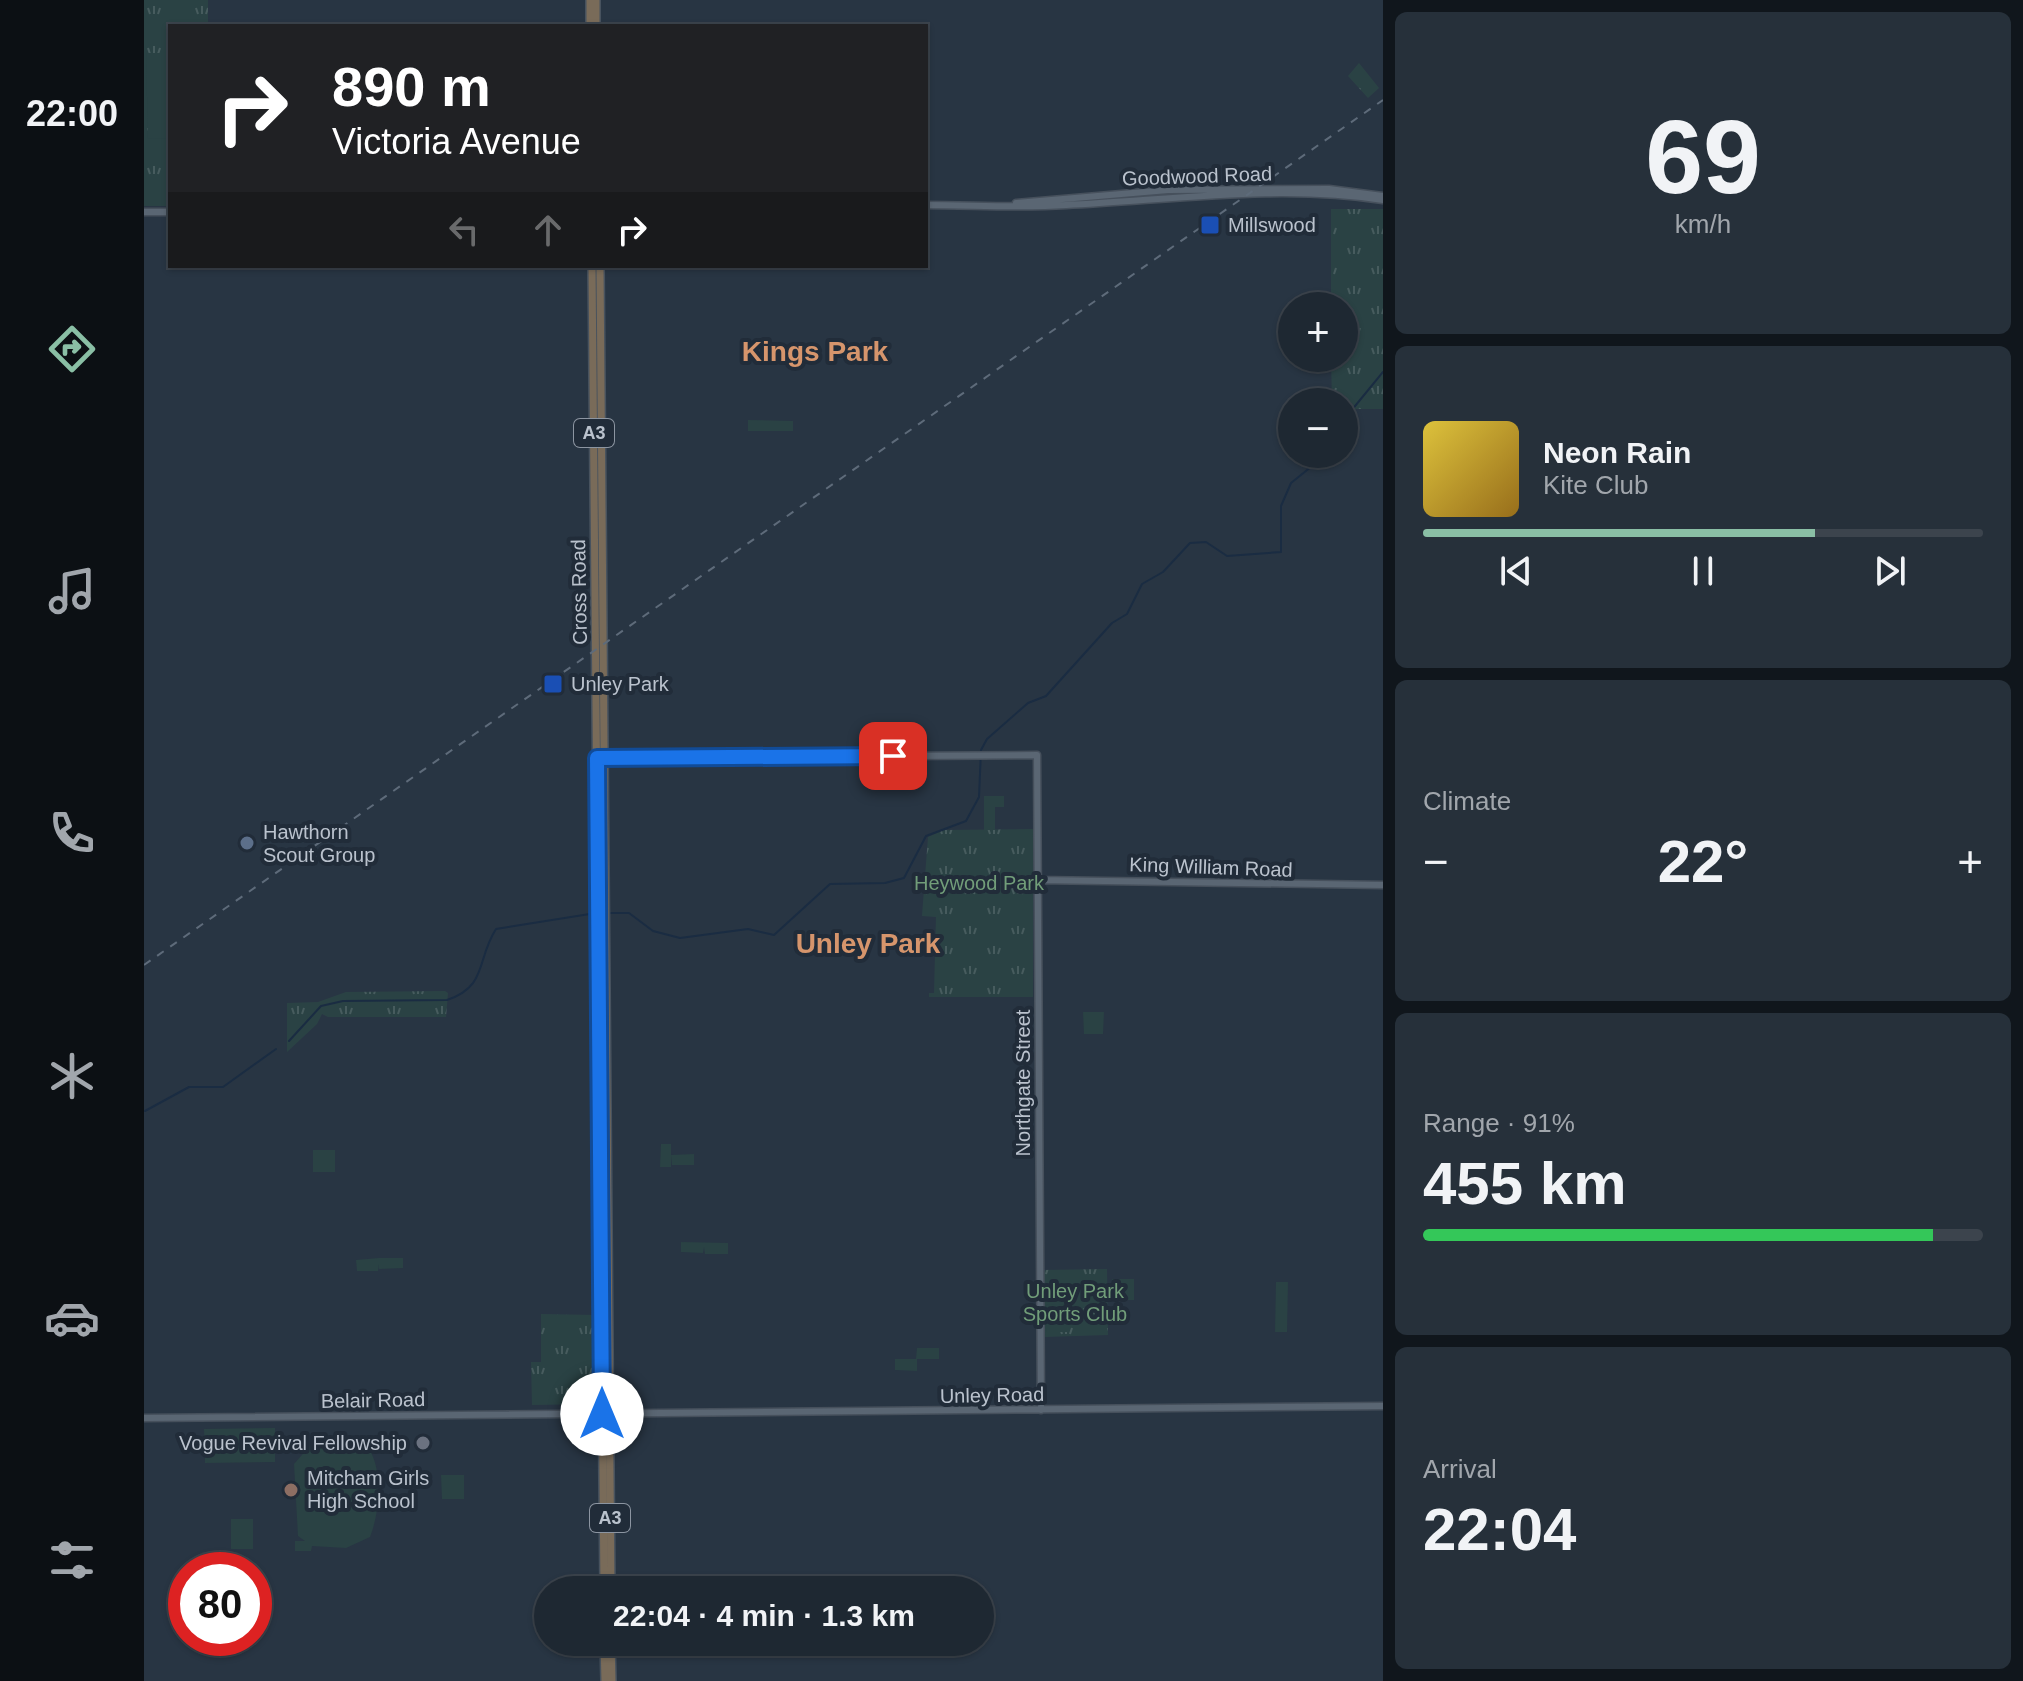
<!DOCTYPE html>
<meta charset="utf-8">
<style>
:root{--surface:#1e2832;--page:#26303a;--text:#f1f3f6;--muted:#a1a6ac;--line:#3c444d;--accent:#8abfa5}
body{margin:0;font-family:Arial,sans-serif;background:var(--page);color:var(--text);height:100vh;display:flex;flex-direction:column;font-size:30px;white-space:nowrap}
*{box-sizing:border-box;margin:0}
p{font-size:26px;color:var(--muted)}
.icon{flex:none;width:44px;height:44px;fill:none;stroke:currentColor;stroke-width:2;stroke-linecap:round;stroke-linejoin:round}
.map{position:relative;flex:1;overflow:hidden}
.details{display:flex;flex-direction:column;gap:12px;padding:12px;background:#10161c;width:640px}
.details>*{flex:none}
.banner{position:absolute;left:24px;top:24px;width:760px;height:244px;border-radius:0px;box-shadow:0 2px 6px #0004,0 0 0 2px var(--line);background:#202124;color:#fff;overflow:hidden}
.controls{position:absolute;left:1134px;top:292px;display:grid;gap:16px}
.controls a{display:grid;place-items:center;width:80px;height:80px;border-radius:50%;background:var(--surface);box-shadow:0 2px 6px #0004,0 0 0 2px var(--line);font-size:40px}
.speed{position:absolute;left:24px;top:1552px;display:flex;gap:16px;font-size:40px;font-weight:700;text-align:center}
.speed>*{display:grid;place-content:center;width:104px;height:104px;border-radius:50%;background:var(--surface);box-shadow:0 2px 6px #0004,0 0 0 2px var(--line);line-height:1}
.speed .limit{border:12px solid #d22;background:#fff;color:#111}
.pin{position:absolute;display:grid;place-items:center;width:68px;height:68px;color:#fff;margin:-34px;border-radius:16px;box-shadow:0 4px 12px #0006}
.me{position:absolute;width:88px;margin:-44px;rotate:0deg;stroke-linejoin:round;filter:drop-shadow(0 0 6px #0008)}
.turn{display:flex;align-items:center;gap:28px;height:168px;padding:0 32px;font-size:36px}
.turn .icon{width:104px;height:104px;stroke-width:2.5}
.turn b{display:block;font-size:56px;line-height:68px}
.lanes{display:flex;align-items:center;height:76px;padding:0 32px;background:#0003;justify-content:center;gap:40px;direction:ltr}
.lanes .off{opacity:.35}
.big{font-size:60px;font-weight:800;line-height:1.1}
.details .widget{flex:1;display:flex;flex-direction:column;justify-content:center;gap:12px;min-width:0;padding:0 28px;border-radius:12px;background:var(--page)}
.details .dial{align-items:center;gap:0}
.dial b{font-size:104px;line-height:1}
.song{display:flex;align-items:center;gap:24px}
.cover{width:96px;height:96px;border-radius:12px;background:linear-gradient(135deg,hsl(50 70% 55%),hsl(40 70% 35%))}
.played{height:8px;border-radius:4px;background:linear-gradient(90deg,var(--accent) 70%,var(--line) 70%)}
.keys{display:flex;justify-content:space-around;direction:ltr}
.heat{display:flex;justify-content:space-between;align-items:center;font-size:44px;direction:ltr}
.charge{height:12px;border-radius:6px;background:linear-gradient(90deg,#34c759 91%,var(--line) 0)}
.trip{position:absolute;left:390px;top:1576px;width:460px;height:80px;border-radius:40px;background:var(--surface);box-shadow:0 2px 6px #0004,0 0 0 2px var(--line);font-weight:800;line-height:80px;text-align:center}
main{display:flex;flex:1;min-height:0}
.menu{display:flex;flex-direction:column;width:144px;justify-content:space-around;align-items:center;background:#0c1014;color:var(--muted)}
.menu .icon{width:56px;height:56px}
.menu .active{color:var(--accent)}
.menu b{font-size:36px;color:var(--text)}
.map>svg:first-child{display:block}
.park{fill:url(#park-tufts)}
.garden{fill:#2a4244}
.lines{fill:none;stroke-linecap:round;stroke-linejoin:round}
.stream{stroke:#1a2c42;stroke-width:2}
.major-casing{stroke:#46505c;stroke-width:9}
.highway-casing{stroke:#47525e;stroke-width:10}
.major{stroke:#5a6673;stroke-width:6}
.highway{stroke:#796b59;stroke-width:7}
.rail{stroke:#5e6b7a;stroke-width:2;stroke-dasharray:8 8;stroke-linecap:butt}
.route-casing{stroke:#114b97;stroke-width:20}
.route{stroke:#1a73e8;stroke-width:14}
.transit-dot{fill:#1a4fb4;stroke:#212c39;stroke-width:3}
.service-dot{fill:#5c6f8a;stroke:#212c39;stroke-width:3}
.worship-dot{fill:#6b7280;stroke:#212c39;stroke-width:3}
.education-dot{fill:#8d6e63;stroke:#212c39;stroke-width:3}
.labels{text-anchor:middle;stroke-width:8;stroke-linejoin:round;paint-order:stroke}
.shield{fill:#212c39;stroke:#8c95a1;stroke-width:2}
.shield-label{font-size:18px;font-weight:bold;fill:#bac2cd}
.street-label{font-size:20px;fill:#bac2cd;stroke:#212c39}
.poi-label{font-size:20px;fill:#bac2cd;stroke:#212c39;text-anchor:start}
.park-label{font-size:20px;fill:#719d79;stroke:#212c39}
.district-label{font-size:28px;font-weight:bold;fill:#d6956c;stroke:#212c39}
</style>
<main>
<nav class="menu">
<b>22:00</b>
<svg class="icon active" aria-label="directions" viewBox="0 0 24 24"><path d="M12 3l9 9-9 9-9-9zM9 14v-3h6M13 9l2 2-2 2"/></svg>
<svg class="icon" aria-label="music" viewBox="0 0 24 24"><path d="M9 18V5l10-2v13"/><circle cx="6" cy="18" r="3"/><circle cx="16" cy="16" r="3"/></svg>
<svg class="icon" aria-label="phone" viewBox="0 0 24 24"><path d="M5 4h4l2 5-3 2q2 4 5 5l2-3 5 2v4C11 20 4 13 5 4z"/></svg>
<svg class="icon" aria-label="climate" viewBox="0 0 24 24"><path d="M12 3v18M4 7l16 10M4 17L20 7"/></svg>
<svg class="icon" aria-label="car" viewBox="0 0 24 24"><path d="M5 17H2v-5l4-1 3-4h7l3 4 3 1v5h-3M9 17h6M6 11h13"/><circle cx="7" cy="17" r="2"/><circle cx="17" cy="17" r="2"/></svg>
<svg class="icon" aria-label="filters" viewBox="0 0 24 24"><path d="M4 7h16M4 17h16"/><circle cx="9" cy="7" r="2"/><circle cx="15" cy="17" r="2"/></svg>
</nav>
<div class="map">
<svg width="1239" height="1681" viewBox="0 0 1239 1681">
<defs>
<pattern id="park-tufts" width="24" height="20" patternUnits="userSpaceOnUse" patternTransform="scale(2)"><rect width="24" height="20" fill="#2a4244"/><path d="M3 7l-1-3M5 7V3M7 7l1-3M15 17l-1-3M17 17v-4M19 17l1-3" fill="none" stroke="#475c5e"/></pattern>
</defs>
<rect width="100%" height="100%" fill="#283543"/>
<path class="park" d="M 0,0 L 64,0 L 64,26 L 26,26 L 26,206 L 0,206 Z
M 1215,63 L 1235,88 L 1224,98 L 1204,76 Z
M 1187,209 L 1239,209 L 1239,409 L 1200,409 L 1200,402 L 1188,402 L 1187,358 L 1200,358 L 1200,306 L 1187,306 Z
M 889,829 L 889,997 L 785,997 L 785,993 L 790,993 L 792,917 L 778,916 L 784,837 L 800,830 Z
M 301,991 L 304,993 L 302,1017 L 184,1017 L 178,1014 L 173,1024 L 143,1052 L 143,1003 L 174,1002 L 202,992 Z
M 963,1269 L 964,1335 L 900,1337 L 898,1270 Z
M 397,1314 L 452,1315 L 452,1404 L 388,1405 L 387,1362 L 397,1362 Z"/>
<path class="garden" d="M 2,53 L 26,53 L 26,138 L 4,139 Z
M 604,420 L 649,421 L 649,431 L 604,431 Z
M 840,796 L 860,796 L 860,807 L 851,807 L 851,830 L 840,830 Z
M 939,1012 L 960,1012 L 959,1034 L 940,1034 Z
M 517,1144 L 527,1144 L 527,1155 L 550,1154 L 550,1165 L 528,1165 L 527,1155 L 527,1167 L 516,1167 Z
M 169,1150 L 191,1150 L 191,1172 L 169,1172 Z
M 537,1242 L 584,1243 L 584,1254 L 561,1254 L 560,1247 L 559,1253 L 537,1252 Z
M 235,1258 L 259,1258 L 259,1268 L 235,1269 L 235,1264 L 234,1271 L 213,1271 L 212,1260 Z
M 968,1279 L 990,1279 L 990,1300 L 968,1300 Z
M 1132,1282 L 1144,1282 L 1143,1332 L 1131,1332 Z
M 925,1304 L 925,1332 L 903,1332 L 902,1305 Z
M 773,1348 L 795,1348 L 795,1359 L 773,1359 L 773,1371 L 751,1370 L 751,1359 L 772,1359 Z
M 131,1428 L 131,1462 L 61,1463 L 60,1429 Z
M 188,1437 L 216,1438 C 241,1459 237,1509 226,1537 L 202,1548 L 168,1546 L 167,1551 L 151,1551 L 151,1541 L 161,1541 L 154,1536 L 150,1464 L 172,1439 Z
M 297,1475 L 320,1475 L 320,1499 L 298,1499 Z
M 87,1519 L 109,1519 L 109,1549 L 87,1549 Z"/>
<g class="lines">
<path class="stream" d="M 1200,443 L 1207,411 L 1239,372
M 462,913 L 485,913 L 509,931 L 536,938 L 604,929 L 630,935 L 686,884 L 741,883 L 760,878 L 782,836 L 822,821 L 835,797 L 837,750 L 843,739 L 884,703 L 902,696 L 968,623 L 983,614 L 998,584 L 1019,572 L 1046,543 L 1062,542 L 1083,556 L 1137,552 L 1137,506 L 1147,483 L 1183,454
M 145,1041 L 177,1006 L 199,1001 L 303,1000 C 344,986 332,960 352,929 L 452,913
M 1,1111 L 45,1087 L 79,1087 L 132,1049"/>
<defs>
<path id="major" d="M 872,203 L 1024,190 L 1185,189 L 1239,196
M 782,205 C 829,205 876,208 922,205 C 1027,200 1135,184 1239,200
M 0,212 L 26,212
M 453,758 L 893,755 L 897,1410
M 894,880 L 1239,885
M 467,1391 L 482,1414
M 437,1415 L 451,1424 L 457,1439
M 0,1418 L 1239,1406"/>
<path id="highway" d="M 446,0 L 446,26
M 452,0 L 452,26
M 448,266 L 460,1590
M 456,266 L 467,1590
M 465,1432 L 487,1414
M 460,1642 L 461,1681
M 467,1642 L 468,1681"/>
</defs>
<use href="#major" class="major-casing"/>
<use href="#highway" class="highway-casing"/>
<use href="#major" class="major"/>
<use href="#highway" class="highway"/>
<path class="rail" d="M 0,965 L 1239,100"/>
</g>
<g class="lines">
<defs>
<path id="route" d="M 458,1414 L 453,758 L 749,756"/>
</defs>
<use href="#route" class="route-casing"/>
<use href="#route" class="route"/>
</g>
<g class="transit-dot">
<rect x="1056" y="215" width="20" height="20" rx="4"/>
<rect x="399" y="674" width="20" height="20" rx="4"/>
</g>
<circle class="service-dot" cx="103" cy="843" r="8"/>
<circle class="worship-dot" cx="279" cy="1443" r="8"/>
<circle class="education-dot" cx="147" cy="1490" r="8"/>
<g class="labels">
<g class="shield">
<rect x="430" y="419" width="40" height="28" rx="6"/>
<rect x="446" y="1504" width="40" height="28" rx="6"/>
</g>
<g class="shield-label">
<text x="450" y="439">A3</text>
<text x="466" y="1524">A3</text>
</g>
<g class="street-label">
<text transform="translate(1053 176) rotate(-2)" y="7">Goodwood Road</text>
<text transform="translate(435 592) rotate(-91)" y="7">Cross Road</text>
<text transform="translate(1067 867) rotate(2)" y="7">King William Road</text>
<text transform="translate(879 1083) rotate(-90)" y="7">Northgate Street</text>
<text transform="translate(848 1395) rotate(-1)" y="7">Unley Road</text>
<text transform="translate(229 1400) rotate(-1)" y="7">Belair Road</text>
</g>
<g class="poi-label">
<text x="1084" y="232">Millswood</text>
<text x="427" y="691">Unley Park</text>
<text x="119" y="839">Hawthorn<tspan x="119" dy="23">Scout Group</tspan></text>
<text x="263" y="1450" text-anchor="end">Vogue Revival Fellowship</text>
<text x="163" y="1485">Mitcham Girls<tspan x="163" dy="23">High School</tspan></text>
</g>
<g class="park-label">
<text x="835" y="890">Heywood Park</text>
<text x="931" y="1298">Unley Park<tspan x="931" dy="23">Sports Club</tspan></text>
</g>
<g class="district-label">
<text x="671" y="361">Kings Park</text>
<text x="724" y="953">Unley Park</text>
</g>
</g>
</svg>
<div class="controls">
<a>+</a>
<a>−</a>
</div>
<div class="speed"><div class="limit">80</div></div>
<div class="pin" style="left:749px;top:756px;background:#d93025"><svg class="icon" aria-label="arrive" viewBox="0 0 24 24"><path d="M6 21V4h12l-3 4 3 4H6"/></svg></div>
<svg class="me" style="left:458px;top:1414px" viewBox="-20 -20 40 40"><circle r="19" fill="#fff"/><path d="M0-13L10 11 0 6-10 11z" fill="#1a73e8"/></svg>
<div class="trip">22:04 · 4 min · 1.3 km</div>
<div class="banner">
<div class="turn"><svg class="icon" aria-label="right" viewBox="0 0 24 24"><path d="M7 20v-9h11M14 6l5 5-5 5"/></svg><div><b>890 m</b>Victoria Avenue</div></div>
<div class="lanes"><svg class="icon off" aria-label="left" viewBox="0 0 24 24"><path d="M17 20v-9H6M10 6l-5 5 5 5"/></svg><svg class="icon off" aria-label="ahead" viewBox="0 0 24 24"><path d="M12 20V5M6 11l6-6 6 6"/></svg><svg class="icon" aria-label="right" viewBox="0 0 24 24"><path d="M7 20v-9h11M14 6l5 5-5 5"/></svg></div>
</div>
</div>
<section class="details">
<div class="widget dial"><b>69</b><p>km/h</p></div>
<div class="widget">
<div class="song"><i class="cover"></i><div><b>Neon Rain</b><p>Kite Club</p></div></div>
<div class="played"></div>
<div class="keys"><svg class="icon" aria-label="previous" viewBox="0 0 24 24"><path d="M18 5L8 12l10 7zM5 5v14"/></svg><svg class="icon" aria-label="pause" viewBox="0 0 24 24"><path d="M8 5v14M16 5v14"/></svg><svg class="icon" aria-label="next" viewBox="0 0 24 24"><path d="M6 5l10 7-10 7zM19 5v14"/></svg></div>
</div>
<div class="widget"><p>Climate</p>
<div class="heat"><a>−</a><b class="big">22°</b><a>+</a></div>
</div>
<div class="widget"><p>Range · 91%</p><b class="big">455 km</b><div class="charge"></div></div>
<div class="widget"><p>Arrival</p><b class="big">22:04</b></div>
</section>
</main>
